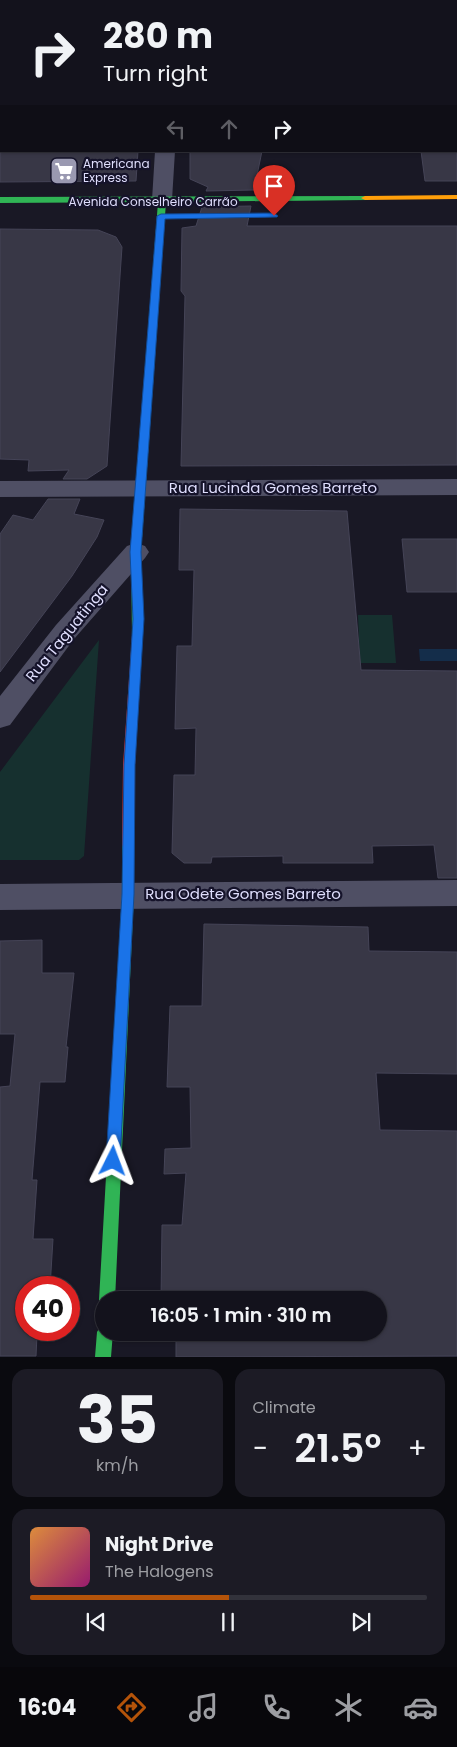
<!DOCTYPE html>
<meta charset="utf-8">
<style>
:root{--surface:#13121c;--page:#1c1b25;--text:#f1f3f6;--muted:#9d9ea3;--line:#32323b;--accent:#b45309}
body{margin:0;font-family:Poppins,sans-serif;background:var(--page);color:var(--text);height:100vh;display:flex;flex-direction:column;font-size:19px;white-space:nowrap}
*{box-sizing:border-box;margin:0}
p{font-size:16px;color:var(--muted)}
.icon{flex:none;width:28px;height:28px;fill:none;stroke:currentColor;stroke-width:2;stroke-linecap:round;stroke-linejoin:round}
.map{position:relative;height:1357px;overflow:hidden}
.sheet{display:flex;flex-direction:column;gap:12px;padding:12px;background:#0a0a0f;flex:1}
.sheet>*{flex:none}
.top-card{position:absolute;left:0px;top:0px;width:458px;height:152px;box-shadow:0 1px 4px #0004,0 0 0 1px var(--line);background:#13121c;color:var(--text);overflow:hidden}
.speed{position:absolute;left:15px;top:1276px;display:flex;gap:10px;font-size:25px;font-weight:700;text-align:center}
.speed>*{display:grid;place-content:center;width:65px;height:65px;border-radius:50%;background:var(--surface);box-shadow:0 1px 4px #0004,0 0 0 1px var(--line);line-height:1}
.speed .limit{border:8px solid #d22;background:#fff;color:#111}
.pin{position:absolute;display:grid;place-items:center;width:42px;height:42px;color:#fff;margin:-51px -21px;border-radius:50% 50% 50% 0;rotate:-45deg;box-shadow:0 0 5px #0007}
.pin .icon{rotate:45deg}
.me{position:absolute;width:55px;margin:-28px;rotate:3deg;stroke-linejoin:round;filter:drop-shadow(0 0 4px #0008)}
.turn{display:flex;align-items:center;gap:18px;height:105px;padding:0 20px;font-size:22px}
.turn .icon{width:65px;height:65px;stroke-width:2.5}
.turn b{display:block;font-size:35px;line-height:42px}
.lanes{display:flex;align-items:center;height:48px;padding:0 20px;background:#0003;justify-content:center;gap:25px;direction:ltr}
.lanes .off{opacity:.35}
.big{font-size:38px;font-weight:600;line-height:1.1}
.sheet .card{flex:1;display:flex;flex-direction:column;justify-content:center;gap:8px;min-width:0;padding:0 18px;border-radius:15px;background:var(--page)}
.sheet .dial{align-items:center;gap:0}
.dial b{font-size:65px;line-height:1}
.song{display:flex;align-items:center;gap:15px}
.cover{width:60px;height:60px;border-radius:8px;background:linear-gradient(135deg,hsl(30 70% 55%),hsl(320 70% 35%))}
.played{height:5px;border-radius:2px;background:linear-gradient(90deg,var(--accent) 50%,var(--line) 50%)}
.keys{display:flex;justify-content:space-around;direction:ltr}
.heat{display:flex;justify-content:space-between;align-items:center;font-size:28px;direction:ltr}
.sheet .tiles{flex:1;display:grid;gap:12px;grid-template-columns:1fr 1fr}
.card:last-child{grid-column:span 2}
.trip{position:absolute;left:95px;top:1291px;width:292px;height:50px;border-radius:25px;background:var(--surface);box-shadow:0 1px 4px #0004,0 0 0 1px var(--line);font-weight:600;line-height:50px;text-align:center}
.tab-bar{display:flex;height:80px;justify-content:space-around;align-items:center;background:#08070b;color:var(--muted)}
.tab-bar .icon{width:35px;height:35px}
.tab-bar .active{color:var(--accent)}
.tab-bar b{font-size:22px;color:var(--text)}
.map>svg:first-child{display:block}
.green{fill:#16302f}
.water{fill:#142d4a}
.building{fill:#383746;stroke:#454457}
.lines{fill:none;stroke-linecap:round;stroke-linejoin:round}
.street{fill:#4f4f64;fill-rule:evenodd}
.fast{fill:#30b455;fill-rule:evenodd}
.slow{fill:#ff9f0a;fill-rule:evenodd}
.jam{fill:#e5322d;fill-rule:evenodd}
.route{fill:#1a73e8;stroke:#114b97}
.labels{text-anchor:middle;stroke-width:4.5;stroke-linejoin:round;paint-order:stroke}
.far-poi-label{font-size:12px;fill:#dfdefd;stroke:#15132a;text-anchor:start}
.far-street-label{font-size:12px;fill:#dfdefd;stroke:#15132a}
.street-label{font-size:15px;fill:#dfdefd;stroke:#15132a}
</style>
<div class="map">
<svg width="457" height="1357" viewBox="0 0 457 1357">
<rect width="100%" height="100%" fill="#191825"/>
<path class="green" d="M 358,615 L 392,615 L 396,663 L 360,663 Z
M 99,640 L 84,856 L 79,860 L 0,860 L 0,772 Z"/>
<path class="water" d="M 419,649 L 457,649 L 457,661 L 420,661 Z"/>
<path class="building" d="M 0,151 L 138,151 L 136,181 L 0,182 Z
M 190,151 L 262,151 L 254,190 L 206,191 L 208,187 L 190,179 Z
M 421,151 L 457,151 L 457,181 L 425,181 Z
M 251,206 L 247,226 L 457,226 L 457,465 L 181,466 L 185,296 L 181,291 L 182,228 L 196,226 L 202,207 Z
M 0,229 L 98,230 L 116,237 L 122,247 L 107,466 L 87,479 L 63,479 L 69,470 L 28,471 L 29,460 L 0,459 Z
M 48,499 L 80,499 L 74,514 L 104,520 L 97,537 L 72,576 L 0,672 L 0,534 L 13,515 L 33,520 Z
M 180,509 L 347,511 L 361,670 L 457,671 L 457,878 L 438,878 L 434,845 L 372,846 L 373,863 L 283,863 L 283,856 L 212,857 L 211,863 L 184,863 L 172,853 L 174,775 L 195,775 L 196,728 L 175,729 L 177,646 L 192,646 L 194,570 L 179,570 Z
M 402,539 L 457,539 L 457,592 L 407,592 Z
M 204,924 L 368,927 L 369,951 L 457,952 L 457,1074 L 376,1073 L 380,1130 L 457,1131 L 457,1356 L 176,1357 L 176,1332 L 379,1332 L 379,1300 L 161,1300 L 162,1225 L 182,1225 L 186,1173 L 164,1174 L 165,1149 L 191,1148 L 190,1087 L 167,1087 L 170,1006 L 202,1006 Z
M 42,940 L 42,973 L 74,973 L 66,1047 L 68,1047 L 65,1082 L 40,1082 L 32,1180 L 37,1180 L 33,1239 L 53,1239 L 50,1288 L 26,1288 L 26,1330 L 41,1330 L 41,1334 L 37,1335 L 36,1356 L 0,1356 L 0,1087 L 10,1086 L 15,1034 L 0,1034 L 0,941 Z"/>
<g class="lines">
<path class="street" d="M 165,0 L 183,0 L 183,1 L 165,1 Z
M 457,0 L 457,10 L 456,10 L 456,1 L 450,1 Z
M 155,151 L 175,151 L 172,200 L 169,204 L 162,206 L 155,204 L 152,200 Z
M 457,479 L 457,495 L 0,497 L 0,481 Z
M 136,543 L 145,546 L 149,552 L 145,558 L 74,639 L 10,725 L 0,728 L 0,696 L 56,625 L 127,546 Z
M 457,880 L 457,906 L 0,910 L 0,884 Z"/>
<path class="fast" d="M 365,196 L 369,198 L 368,200 L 166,202 L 141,552 L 142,636 L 137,640 L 133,639 L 132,636 L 131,552 L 158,202 L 0,203 L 0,197 Z
M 128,840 L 132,841 L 134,845 L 134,894 L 115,1300 L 104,1300 L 104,1306 L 99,1300 L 122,894 L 122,845 L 124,841 Z
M 104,1325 L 104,1332 L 113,1332 L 111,1357 L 95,1357 L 97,1332 L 100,1327 Z"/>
<path class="slow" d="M 457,195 L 457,199 L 365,200 L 361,198 L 365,196 Z"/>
<path class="jam" d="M 137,632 L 142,636 L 135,765 L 134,845 L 132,849 L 128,850 L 124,849 L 122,845 L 123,765 L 132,636 Z"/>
</g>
<path class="route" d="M 274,213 L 278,216 L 277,217 L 165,219 L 141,552 L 144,619 L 135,765 L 134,894 L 120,1161 L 118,1166 L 113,1168 L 108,1166 L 106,1161 L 122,894 L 124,765 L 133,619 L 130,552 L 157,216 L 161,214 Z"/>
<defs>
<symbol id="supermarket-square" viewBox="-11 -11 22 22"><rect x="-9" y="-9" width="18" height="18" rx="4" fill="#9a99b1" stroke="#15132a"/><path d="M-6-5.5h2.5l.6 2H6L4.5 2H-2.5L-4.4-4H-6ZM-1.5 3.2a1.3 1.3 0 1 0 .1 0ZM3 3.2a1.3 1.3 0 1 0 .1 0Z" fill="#fff"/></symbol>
</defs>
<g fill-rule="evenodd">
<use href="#supermarket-square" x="48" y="155" width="32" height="32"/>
</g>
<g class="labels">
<g class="far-poi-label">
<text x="83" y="168">Americana<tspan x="83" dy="14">Express</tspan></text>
</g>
<g class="far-street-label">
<text x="153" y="206">Avenida Conselheiro Carrão</text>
</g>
<g class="street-label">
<text x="273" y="493">Rua Lucinda Gomes Barreto</text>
<text transform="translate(67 633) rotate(-51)" y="5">Rua Taguatinga</text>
<text x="243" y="899">Rua Odete Gomes Barreto</text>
</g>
</g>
</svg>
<div class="speed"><div class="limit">40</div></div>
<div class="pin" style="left:274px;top:216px;background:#d93025"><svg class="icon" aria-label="arrive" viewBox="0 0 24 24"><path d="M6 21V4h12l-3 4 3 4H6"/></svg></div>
<svg class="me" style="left:113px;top:1161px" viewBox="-20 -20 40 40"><path d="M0-17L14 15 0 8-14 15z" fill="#1a73e8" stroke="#fff" stroke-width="4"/></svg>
<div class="trip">16:05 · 1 min · 310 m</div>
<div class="top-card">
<div class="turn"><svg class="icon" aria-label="right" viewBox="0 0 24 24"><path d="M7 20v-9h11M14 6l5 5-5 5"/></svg><div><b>280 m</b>Turn right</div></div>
<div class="lanes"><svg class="icon off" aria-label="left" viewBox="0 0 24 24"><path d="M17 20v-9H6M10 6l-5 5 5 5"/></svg><svg class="icon off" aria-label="ahead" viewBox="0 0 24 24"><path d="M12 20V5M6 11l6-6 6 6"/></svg><svg class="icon" aria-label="right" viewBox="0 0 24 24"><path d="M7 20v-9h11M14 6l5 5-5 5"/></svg></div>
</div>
</div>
<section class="sheet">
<div class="tiles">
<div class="card dial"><b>35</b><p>km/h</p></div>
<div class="card"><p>Climate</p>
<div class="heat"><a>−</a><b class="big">21.5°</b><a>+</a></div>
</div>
<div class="card">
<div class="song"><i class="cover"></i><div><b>Night Drive</b><p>The Halogens</p></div></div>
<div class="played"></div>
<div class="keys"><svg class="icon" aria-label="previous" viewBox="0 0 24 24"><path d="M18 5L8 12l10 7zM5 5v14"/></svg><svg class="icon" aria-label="pause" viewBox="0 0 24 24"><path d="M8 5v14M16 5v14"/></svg><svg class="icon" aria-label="next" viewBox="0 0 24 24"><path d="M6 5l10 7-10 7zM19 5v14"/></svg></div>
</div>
</div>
</section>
<nav class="tab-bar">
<b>16:04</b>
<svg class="icon active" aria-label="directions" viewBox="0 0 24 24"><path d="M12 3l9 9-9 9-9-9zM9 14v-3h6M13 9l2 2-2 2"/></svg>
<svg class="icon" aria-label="music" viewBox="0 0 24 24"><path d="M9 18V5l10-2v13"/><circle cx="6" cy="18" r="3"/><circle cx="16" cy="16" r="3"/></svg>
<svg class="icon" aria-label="phone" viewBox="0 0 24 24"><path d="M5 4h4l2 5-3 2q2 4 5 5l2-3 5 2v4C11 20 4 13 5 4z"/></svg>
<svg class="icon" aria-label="climate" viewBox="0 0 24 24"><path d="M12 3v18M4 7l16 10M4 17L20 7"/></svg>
<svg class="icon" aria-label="car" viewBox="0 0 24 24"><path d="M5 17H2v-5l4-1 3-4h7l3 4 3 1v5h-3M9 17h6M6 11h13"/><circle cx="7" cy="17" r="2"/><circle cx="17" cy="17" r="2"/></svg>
</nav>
